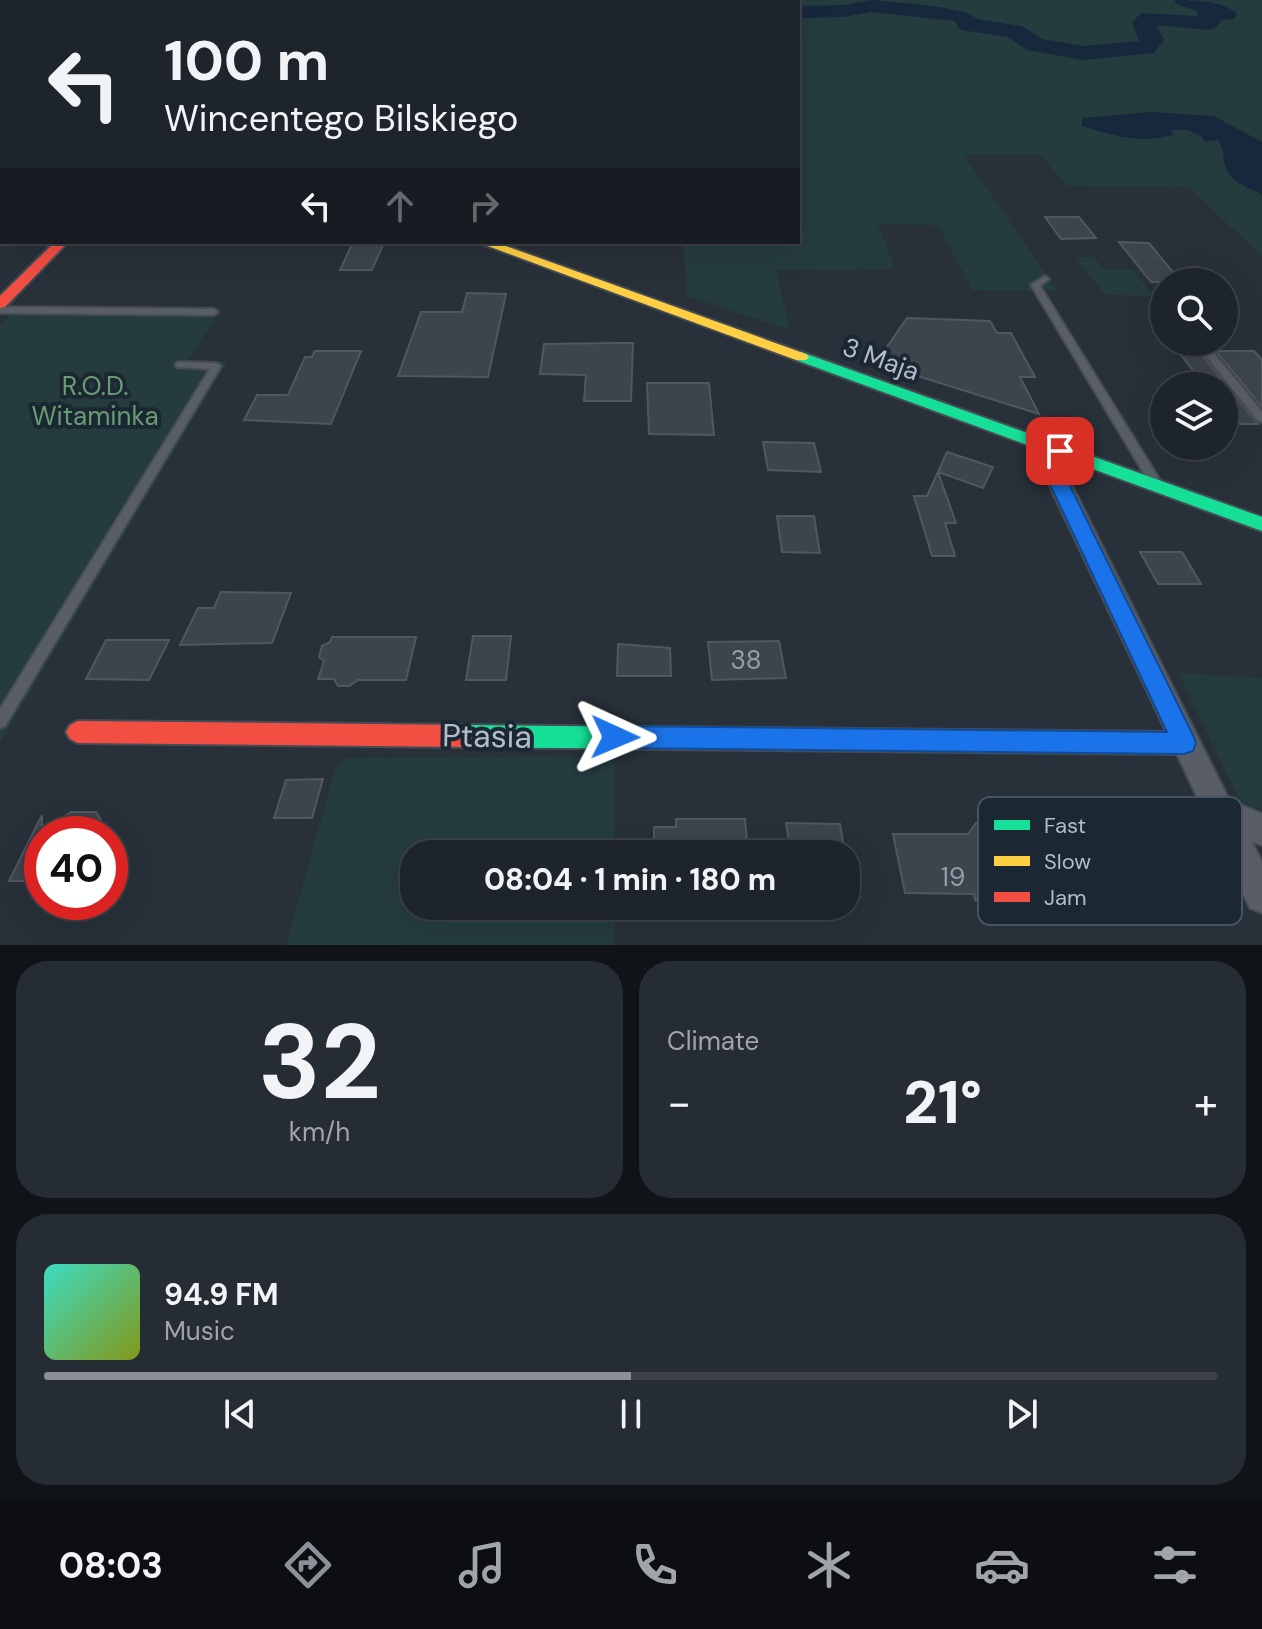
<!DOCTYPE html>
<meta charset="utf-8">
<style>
:root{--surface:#1e242b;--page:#262c33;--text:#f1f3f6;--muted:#a1a4a9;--line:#3c4147;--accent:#8c9099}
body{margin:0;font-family:"DM Sans",sans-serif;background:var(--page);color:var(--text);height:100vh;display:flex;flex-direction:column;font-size:30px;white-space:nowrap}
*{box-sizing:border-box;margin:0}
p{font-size:26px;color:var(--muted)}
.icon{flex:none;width:44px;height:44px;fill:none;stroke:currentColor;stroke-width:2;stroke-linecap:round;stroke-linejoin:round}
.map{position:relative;height:945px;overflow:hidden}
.panel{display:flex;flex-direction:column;gap:16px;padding:16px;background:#101418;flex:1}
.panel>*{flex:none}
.guide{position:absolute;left:0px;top:0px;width:800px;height:244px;box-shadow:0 8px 32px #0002,0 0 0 2px var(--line);background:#1e242b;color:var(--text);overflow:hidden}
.controls{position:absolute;left:1150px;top:268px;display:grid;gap:16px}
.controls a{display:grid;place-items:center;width:88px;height:88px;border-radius:50%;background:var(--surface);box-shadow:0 8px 32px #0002,0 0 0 2px var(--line);font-size:40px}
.speed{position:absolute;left:24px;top:816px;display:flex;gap:16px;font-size:40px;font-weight:700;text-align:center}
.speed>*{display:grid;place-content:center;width:104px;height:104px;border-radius:50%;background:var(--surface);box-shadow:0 8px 32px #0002,0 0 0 2px var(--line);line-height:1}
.speed .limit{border:12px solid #d22;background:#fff;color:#111}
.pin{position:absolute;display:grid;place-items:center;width:68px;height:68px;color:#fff;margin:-34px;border-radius:16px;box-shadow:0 4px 12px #0006}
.me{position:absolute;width:88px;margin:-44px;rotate:91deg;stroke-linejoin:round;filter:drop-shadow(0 0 6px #0008)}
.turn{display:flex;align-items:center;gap:28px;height:168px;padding:0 32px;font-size:36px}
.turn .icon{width:104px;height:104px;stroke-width:2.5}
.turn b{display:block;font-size:56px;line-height:68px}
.lanes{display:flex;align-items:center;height:76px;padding:0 32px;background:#0003;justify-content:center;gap:40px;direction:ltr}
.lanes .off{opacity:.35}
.big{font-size:60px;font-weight:800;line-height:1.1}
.panel .card{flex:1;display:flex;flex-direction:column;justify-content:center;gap:12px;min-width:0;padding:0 28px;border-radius:32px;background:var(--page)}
.panel .dial{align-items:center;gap:0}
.dial b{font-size:104px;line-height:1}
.song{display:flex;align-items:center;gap:24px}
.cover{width:96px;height:96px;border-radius:12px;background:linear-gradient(135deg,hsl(170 70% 55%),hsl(70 70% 35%))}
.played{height:8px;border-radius:4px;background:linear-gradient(90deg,var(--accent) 50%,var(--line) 50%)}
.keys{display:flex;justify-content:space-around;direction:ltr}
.heat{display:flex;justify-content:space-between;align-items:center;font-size:44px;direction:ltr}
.panel .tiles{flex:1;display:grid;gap:16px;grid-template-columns:1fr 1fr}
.card:last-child{grid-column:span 2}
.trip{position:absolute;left:400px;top:840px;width:460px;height:80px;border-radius:32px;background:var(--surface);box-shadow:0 8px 32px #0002,0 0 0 2px var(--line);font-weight:800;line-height:80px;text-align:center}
.menu{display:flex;height:128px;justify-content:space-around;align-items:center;background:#0c0e11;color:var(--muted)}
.menu .icon{width:56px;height:56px}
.menu .active{color:var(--accent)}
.menu b{font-size:36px;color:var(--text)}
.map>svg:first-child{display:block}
.green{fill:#253c3f}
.water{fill:#17283d}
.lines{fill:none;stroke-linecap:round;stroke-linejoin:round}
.river{fill:#17283d;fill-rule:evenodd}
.building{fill:#3d444c;stroke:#505760;stroke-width:2}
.lane-casing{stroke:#464c55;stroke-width:4}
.street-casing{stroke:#464c55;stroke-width:4}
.fast-casing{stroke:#464c55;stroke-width:4}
.slow-casing{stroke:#464c55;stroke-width:4}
.jam-casing{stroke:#464c55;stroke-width:4}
.lane{fill:#595e66;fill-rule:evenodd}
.street{fill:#595e66;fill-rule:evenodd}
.fast{fill:#16e098;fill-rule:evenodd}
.slow{fill:#ffcf43;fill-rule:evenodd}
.jam{fill:#f24e42;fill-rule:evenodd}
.route{fill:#1a73e8;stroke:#114b97;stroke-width:2}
.labels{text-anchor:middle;stroke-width:8;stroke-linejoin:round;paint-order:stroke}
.street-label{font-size:26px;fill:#b2bcca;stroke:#1b2733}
.park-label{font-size:26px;fill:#689c71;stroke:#1b2733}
.near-number-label{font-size:26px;fill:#959eaa}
.near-street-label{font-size:32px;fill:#b2bcca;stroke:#1b2733}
.key{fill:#1b2733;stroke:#485460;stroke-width:2}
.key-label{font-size:22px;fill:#b2bcca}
</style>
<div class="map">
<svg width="1262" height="945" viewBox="0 0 1262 945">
<rect width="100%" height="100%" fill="#283039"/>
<path class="green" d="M 317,0 L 1262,0 L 1262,256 L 1188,187 L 1067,186 L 1040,155 L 964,155 L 1057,291 L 972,290 L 938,225 L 878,224 L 895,269 L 776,270 L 790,330 L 687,296 L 683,242 L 798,242 L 798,2 L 315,2 Z
M 1075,257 L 1094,257 L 1103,269 L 1132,269 L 1154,296 L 1105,295 Z
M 28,306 L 222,308 L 188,360 L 228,361 L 0,743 L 0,326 L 11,314 L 20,314 Z
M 1178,673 L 1262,678 L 1262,810 L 1241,802 Z
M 615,756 L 615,854 L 414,854 L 414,906 L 615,906 L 615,945 L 286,945 L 335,770 L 347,758 Z"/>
<path class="water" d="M 1151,112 L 1214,116 L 1262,142 L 1262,199 L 1261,194 C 1247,187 1228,181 1225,165 C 1223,156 1224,147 1217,140 L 1205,142 L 1202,137 L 1188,130 L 1171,130 L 1173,135 C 1139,144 1115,136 1082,126 L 1082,118 Z"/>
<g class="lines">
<path class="river" d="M 642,0 L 663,0 L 664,2 L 643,2 Z
M 873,0 C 894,3 967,6 977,19 L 1022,26 L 1042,39 L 1083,46 L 1139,41 L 1132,22 L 1141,13 L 1198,16 L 1197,11 L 1177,4 L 1174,0 C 1193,0 1223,0 1237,14 L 1234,19 L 1222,20 L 1216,28 L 1208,30 L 1156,25 L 1164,40 L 1154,53 L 1083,60 L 1027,50 L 1008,37 L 961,30 L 954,21 L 871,12 L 844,17 L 798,18 L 798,6 L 844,5 Z"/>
</g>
<path class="building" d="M 1045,217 L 1079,217 L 1096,238 L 1061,239 Z
M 1119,242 L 1149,243 L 1181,282 L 1151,282 Z
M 352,244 L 383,245 L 372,270 L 340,270 Z
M 467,293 L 506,294 L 488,377 L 398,376 L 421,312 L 462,312 Z
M 907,318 L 990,321 L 997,333 L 1011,333 L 1035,377 L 1020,377 L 1039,414 L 876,363 Z
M 616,343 L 633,343 L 631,401 L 584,401 L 586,375 L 540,374 L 544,344 Z
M 1177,350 L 1198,350 L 1258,424 L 1235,424 L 1224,410 L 1224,386 L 1205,386 Z
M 315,351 L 361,351 L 331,424 L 244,420 L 257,395 L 288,395 L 305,357 L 312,357 Z
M 1216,351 L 1254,351 L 1262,360 L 1262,407 Z
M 647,383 L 709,383 L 714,435 L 649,434 Z
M 763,442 L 814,443 L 821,472 L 768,470 Z
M 947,452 L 993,467 L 983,488 L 938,472 Z
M 938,472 L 956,523 L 945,523 L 955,556 L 932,556 L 914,496 L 927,496 Z
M 777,516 L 814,516 L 820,553 L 782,552 Z
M 1140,552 L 1182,552 L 1201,584 L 1158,584 Z
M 221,592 L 291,593 L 272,643 L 180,645 L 198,608 L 214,608 Z
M 473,636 L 511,636 L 506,680 L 466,680 Z
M 332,637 L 416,637 L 406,680 L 358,680 L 349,686 L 338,686 L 334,679 L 318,679 L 324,661 L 319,657 L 322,646 L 330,642 Z
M 106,640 L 169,640 L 149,680 L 86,679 Z
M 779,641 L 786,678 L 712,680 L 708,642 Z
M 618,644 L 670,648 L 671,676 L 617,676 Z
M 323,779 L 312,818 L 274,818 L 286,780 Z
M 71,812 L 96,812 L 109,834 L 42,834 L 42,881 L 9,881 L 42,815 L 42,831 Z
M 676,819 L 745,819 L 748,854 L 654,854 L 654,827 L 676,827 Z
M 786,823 L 840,824 L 845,854 L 791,854 Z
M 976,823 L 986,823 L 996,831 L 999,841 L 995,846 L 1010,901 L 975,900 L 974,894 L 905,893 L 893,834 L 968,834 Z"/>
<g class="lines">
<defs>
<path id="lane" d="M 1045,276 L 1049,279 L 1040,286 L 1161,482 L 1159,485 L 1151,485 L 1031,285 Z
M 0,307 L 214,309 L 218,312 L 214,315 L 0,313 Z
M 1195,342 L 1205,342 L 1262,412 L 1262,422 L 1258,421 Z
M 180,362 L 216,363 L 221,366 L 5,726 L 0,728 L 0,709 L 210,369 L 177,367 L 175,365 L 177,363 Z"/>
<path id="street" d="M 0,96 L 2,97 L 2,105 L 0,104 Z
M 1060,444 L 1068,446 L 1071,451 L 1069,480 L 1229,800 L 1262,814 L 1262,845 L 1251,841 L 1262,862 L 1262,913 L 1250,908 L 1047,480 L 1052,446 Z"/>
<path id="fast" d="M 305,0 L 314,0 L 304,2 Z
M 801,352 L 1262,517 L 1262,531 L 796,360 L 793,357 L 796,354 Z
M 468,725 L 1069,731 L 1077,734 L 1081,742 L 1077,750 L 1069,753 L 468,747 L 460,743 L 456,736 L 460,729 Z"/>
<path id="slow" d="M 477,242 L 495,242 L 806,354 L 809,357 L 806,360 L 796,360 Z"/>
<path id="jam" d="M 55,242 L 68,242 L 5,307 L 0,308 L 0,296 Z
M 78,721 L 468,725 L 476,729 L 480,736 L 476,743 L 468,747 L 78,743 L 70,739 L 66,732 L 70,725 Z
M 1069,731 L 1184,732 L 1192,735 L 1196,743 L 1192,751 L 1184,754 L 1069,753 L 1061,750 L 1057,742 L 1061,734 Z"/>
</defs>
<use href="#lane" class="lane-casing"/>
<use href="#street" class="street-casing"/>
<use href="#fast" class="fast-casing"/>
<use href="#slow" class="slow-casing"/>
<use href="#jam" class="jam-casing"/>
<use href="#lane" class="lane"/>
<use href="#street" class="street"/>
<use href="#fast" class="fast"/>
<use href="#slow" class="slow"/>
<use href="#jam" class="jam"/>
</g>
<path class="route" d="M 1060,445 L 1068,451 L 1067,480 L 1193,735 L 1196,743 L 1193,751 L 1184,754 L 615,748 L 607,745 L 603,737 L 607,730 L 615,726 L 1167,732 L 1048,480 L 1051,451 Z"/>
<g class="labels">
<g class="street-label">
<text transform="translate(881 359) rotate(20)" y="9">3 Maja</text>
</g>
<g class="park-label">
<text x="95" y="395">R.O.D.<tspan x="95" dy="30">Witaminka</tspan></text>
</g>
<g class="near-number-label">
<text x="746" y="669">38</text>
<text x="953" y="886">19</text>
</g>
<g class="near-street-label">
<text transform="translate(487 736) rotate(1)" y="11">Ptasia</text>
</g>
</g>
<rect x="978" y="797" width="264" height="128" rx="12" class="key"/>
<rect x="994" y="820" width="36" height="10" fill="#16e098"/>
<rect x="994" y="856" width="36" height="10" fill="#ffcf43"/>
<rect x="994" y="892" width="36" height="10" fill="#f24e42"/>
<g class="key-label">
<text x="1044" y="833">Fast</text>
<text x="1044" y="869">Slow</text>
<text x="1044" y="905">Jam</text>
</g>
</svg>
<div class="controls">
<a><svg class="icon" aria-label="search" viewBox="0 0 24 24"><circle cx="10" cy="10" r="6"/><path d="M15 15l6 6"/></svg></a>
<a><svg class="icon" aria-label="layers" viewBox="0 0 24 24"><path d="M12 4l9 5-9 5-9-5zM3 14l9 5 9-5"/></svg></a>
</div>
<div class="speed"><div class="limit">40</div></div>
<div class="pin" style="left:1060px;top:451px;background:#d93025"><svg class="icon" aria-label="arrive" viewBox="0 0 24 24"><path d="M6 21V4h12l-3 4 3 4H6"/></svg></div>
<svg class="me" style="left:615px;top:737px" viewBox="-20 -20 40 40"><path d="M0-17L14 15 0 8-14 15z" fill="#1a73e8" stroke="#fff" stroke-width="4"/></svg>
<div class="trip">08:04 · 1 min · 180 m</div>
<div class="guide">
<div class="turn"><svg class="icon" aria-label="left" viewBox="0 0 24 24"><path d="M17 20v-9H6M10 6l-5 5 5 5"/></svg><div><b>100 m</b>Wincentego Bilskiego</div></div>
<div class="lanes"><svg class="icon" aria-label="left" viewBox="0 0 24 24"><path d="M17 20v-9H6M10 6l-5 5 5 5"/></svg><svg class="icon off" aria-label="ahead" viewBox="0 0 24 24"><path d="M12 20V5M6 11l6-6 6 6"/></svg><svg class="icon off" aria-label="right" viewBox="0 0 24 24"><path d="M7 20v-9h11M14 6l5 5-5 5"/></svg></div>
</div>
</div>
<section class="panel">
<div class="tiles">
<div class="card dial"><b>32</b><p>km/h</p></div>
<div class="card"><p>Climate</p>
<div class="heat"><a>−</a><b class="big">21°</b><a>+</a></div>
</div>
<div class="card">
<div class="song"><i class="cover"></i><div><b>94.9 FM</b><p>Music</p></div></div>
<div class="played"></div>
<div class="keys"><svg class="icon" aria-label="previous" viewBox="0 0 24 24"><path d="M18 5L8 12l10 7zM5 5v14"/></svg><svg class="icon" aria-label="pause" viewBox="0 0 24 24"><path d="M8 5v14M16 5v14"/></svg><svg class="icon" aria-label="next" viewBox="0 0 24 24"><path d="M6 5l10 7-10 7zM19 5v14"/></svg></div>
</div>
</div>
</section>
<nav class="menu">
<b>08:03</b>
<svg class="icon active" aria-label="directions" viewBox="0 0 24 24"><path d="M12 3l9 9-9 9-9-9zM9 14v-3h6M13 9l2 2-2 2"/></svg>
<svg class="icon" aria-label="music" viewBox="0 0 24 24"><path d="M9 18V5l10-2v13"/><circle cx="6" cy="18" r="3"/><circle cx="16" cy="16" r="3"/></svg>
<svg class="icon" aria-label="phone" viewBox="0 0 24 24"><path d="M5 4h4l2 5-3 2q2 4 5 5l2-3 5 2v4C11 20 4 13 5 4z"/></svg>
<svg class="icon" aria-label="climate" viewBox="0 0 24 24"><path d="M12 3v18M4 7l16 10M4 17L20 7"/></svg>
<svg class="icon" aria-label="car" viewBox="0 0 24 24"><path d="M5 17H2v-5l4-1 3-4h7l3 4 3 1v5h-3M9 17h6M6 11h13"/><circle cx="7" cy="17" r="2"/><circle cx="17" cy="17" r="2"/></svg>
<svg class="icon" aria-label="filters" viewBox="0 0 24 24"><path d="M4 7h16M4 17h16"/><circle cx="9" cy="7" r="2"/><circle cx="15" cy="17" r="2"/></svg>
</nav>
